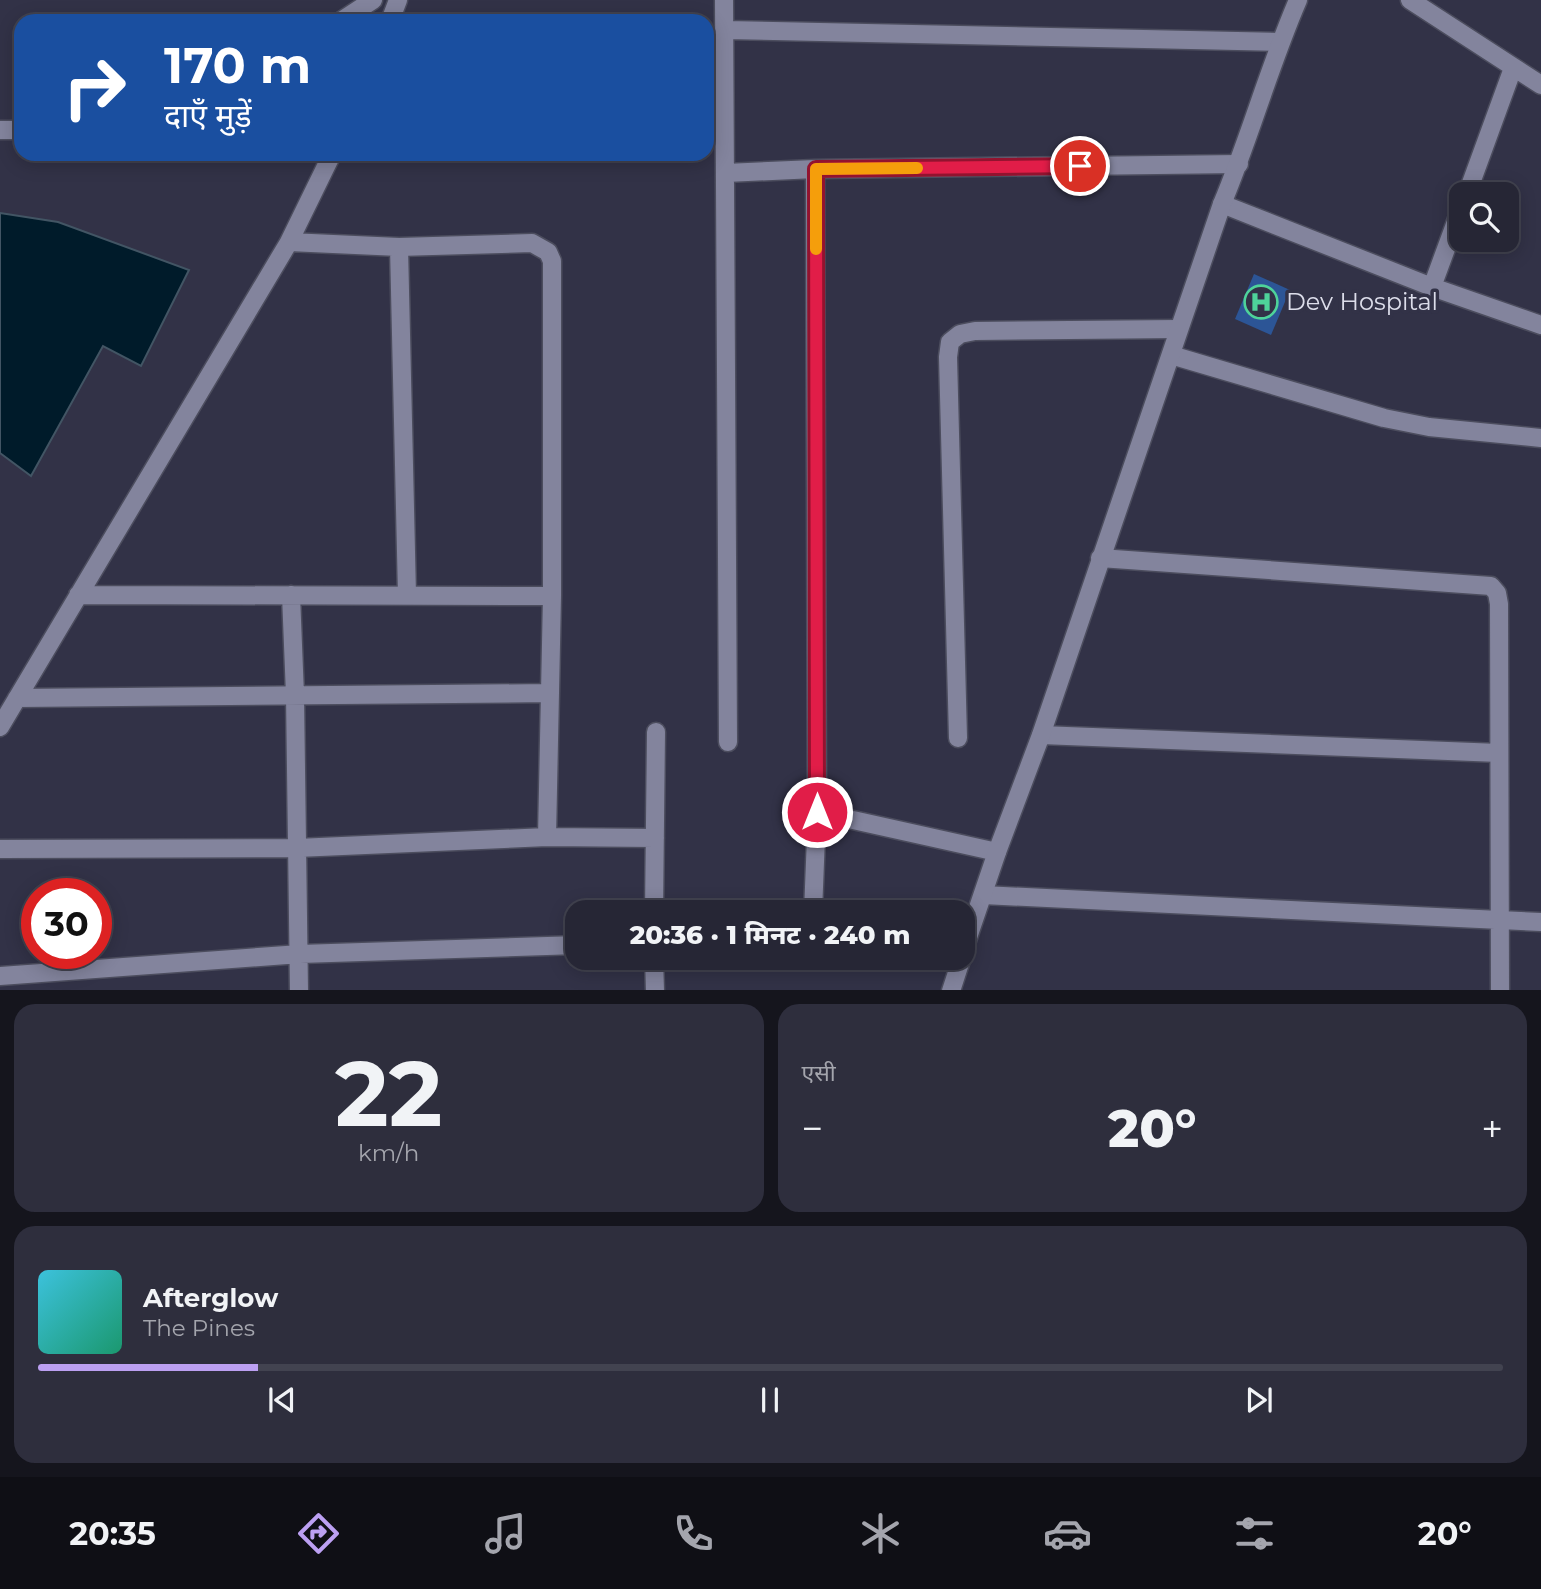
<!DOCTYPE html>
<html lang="hi">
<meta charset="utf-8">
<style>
:root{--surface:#262635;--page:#2e2e3d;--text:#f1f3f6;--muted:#a4a5ad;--line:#424350;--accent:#bca0f2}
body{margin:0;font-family:Montserrat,"Noto Sans Devanagari",sans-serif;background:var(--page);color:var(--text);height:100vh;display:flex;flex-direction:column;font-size:26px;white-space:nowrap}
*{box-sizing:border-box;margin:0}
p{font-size:23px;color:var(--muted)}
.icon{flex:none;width:38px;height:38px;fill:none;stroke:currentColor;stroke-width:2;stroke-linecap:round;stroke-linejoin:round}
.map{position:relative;height:990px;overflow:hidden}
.sheet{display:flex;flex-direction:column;gap:14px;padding:14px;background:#15151d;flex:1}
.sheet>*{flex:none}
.guide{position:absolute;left:14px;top:14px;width:700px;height:147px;border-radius:21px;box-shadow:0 4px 18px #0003,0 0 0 2px var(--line);background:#1a4fa0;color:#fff;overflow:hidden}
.controls{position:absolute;left:1449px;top:182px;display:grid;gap:14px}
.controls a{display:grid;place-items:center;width:70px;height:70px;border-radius:14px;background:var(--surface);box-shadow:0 4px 18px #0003,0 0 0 2px var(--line);font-size:35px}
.speed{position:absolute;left:21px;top:878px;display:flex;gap:14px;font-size:35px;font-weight:700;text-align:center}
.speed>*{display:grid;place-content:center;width:91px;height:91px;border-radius:50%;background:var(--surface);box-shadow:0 4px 18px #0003,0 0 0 2px var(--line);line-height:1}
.speed .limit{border:10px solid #d22;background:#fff;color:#111}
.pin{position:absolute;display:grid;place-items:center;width:60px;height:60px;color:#fff;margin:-30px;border:4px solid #fff;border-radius:50%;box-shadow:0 2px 7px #0007}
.me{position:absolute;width:77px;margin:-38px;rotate:0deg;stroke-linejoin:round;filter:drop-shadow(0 0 5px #0008)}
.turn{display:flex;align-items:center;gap:24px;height:147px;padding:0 35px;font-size:32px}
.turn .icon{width:91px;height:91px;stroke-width:2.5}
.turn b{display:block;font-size:49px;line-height:60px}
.big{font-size:52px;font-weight:800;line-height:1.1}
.sheet .widget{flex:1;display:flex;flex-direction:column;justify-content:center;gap:10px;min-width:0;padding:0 24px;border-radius:21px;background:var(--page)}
.sheet .dial{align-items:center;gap:0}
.dial b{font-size:91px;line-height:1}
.song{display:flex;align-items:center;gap:21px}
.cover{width:84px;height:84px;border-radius:10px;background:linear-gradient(135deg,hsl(190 70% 55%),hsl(160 70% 35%))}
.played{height:7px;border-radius:4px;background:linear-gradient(90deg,var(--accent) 15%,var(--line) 15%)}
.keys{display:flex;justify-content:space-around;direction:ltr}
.heat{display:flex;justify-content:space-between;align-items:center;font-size:38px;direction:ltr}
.sheet .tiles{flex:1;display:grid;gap:14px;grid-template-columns:1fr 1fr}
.widget:last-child{grid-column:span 2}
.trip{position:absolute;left:565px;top:900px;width:410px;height:70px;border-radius:21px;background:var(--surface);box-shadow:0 4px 18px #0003,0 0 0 2px var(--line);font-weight:800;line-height:70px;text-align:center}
.tab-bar{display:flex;height:112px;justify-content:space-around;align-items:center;background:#0f0f15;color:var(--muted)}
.tab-bar .icon{width:49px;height:49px}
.tab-bar .current{color:var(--accent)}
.tab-bar b{font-size:32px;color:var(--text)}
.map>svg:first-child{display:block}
.water{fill:#001b2a;stroke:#425564;stroke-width:2}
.building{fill:#2c5596}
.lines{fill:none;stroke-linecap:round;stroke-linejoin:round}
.street-casing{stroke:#4c4d5e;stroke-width:21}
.secondary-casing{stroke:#4c4d5e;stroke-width:21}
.street{stroke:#83849d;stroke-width:18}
.secondary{stroke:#83849d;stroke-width:18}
.route-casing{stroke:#92132f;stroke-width:18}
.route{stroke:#e11d48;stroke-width:12}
.slow{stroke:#f59e0b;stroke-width:12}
.labels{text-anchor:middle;stroke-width:7;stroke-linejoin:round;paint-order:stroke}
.poi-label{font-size:24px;fill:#dcddea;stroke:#323247;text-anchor:start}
</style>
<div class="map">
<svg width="1541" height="991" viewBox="0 0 1541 991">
<rect width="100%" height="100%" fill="#323247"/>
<path class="water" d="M 0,213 L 58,222 L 189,270 L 141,366 L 103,346 L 31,476 L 0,453 Z"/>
<path class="building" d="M 1254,274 L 1290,290 L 1271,335 L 1235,319 Z"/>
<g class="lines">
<defs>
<path id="street" d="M 724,0 L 728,742
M 1410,0 L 1541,85
M 390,21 L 398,0
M 726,30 L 1280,42
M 726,173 L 815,169 L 1239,164
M 1467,194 L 1513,68
M 1222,204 L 1432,287 L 1541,325
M 289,242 L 399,247 L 532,243 L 548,252 L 552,261 L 552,596 L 547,837
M 399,247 L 407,595
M 1432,287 L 1461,208
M 1171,355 L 1384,418 L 1429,427 L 1541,438
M 1100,558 L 1491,586 L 1497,593 L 1499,604 L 1500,991
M 78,595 L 552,596
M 291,595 L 295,695 L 299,991
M 17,698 L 550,693
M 0,727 L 289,242 L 332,154
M 1041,735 L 1499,753
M 958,738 L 948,357 L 950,342 L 960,334 L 975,331 L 1178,329
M 817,812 L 997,852
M 0,849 L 297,848 L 547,837 L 655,838
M 983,895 L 1541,922
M 654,912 L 656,732
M 813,912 L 817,812 L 815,169
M 654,957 L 655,991
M 0,976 L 300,954 L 578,945"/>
<path id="secondary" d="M 341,21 L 373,0
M 0,130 L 21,130
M 962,955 L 997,852 L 1041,735 L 1222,204 C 1250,137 1269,67 1298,0
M 951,991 L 962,957"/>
</defs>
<use href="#street" class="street-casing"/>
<use href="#secondary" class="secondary-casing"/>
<use href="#street" class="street"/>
<use href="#secondary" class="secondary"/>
</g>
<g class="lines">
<defs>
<path id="route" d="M 817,812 L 816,169 L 1080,166"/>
</defs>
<use href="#route" class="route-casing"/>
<use href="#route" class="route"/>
<path class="slow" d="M 816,249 L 816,169 L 917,168"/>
</g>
<defs>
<symbol id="hospital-ring" viewBox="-11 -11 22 22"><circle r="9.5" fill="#323247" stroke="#4ed39a" stroke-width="1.5"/><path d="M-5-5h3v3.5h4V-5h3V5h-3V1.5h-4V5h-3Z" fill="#4ed39a"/></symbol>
</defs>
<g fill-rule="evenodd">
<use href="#hospital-ring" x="1242" y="283" width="38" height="38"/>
</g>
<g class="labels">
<g class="poi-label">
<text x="1286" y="310">Dev Hospital</text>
</g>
</g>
</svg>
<div class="controls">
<a><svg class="icon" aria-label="search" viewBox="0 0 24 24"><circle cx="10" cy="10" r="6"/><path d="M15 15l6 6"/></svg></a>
</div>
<div class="speed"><div class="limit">30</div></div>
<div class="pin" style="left:1080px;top:166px;background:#d93025"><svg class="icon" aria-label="arrive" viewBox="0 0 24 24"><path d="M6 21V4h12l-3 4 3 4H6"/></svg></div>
<svg class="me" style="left:817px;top:812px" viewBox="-20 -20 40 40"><circle r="17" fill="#e11d48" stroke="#fff" stroke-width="3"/><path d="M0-11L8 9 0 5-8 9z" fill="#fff"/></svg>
<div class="trip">20:36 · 1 मिनट · 240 m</div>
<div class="guide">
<div class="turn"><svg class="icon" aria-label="right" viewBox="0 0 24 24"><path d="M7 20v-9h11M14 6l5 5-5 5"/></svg><div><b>170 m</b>दाएँ मुड़ें</div></div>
</div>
</div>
<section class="sheet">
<div class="tiles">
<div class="widget dial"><b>22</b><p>km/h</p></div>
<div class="widget"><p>एसी</p>
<div class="heat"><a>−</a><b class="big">20°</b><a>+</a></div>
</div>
<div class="widget">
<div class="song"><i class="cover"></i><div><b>Afterglow</b><p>The Pines</p></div></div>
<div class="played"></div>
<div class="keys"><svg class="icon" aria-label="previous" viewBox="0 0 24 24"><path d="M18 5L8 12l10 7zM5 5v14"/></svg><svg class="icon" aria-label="pause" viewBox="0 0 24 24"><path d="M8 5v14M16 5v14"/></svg><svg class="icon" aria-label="next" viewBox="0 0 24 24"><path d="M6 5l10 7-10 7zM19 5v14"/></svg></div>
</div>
</div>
</section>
<nav class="tab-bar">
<b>20:35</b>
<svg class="icon current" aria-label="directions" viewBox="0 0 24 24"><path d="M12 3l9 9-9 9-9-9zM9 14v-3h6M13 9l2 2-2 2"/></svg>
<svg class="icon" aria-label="music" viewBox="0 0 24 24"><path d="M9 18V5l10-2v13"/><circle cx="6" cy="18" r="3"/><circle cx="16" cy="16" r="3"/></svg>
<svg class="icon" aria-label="phone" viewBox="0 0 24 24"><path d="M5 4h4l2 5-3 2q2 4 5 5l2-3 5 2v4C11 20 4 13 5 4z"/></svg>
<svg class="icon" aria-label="climate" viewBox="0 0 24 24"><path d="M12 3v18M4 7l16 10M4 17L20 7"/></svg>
<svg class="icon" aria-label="car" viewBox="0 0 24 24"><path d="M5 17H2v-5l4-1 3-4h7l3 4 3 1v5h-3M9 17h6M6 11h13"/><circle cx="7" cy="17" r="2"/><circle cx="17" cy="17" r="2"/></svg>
<svg class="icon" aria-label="filters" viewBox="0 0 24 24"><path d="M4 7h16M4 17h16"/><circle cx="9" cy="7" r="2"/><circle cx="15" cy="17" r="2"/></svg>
<b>20°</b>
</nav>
